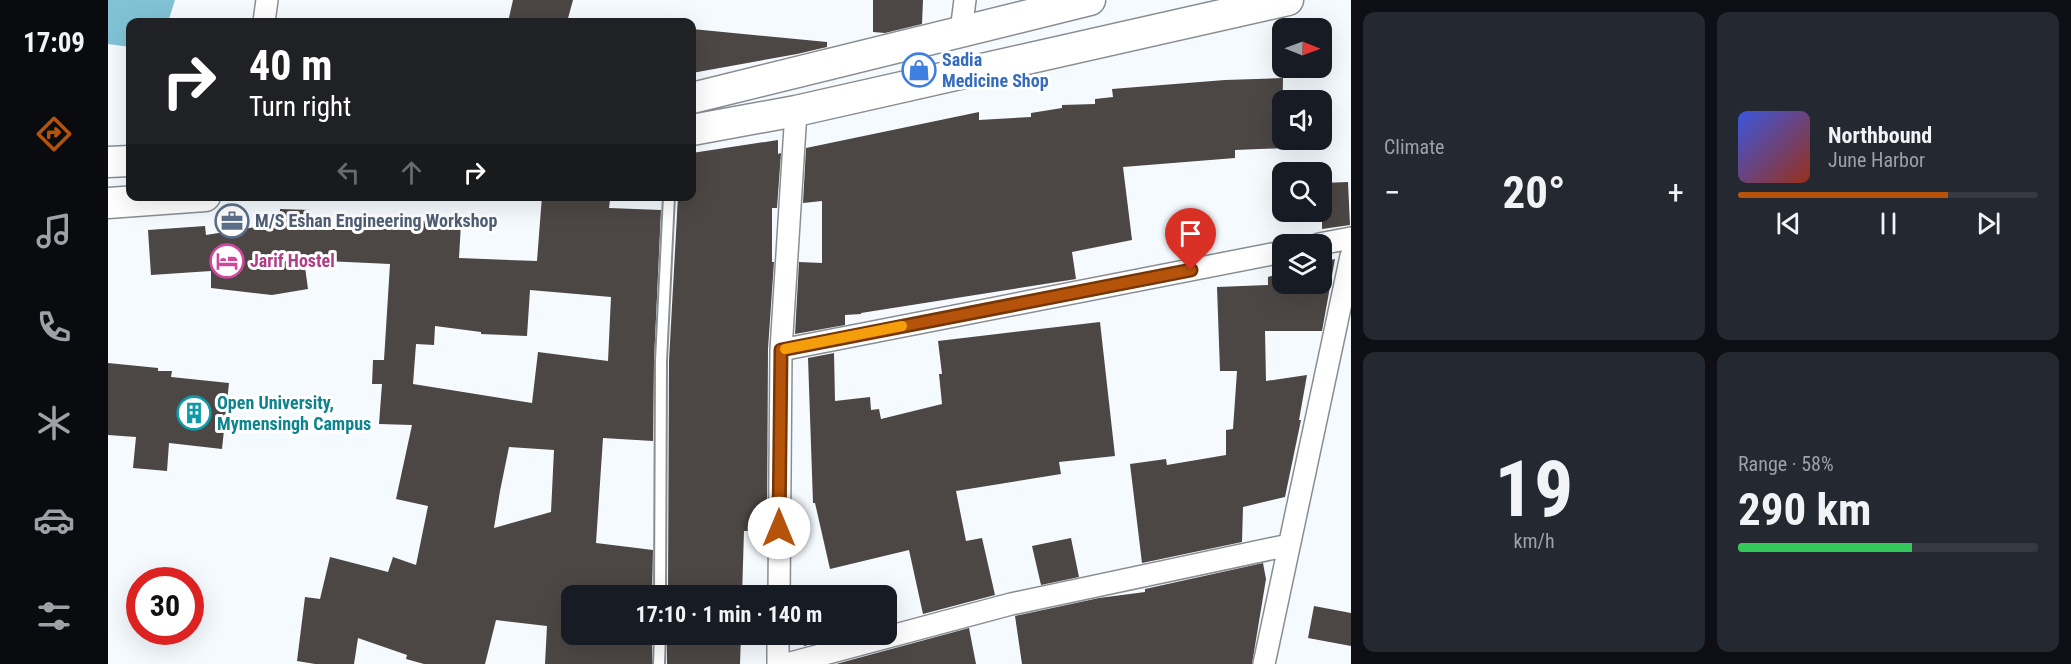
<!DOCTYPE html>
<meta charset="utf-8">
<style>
:root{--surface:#171b24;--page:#242831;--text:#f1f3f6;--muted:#9ea1a6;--line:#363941;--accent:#b45309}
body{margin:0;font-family:"Roboto Condensed",sans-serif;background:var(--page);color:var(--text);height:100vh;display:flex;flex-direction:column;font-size:22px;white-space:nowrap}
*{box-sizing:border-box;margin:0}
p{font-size:20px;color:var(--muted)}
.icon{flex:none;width:33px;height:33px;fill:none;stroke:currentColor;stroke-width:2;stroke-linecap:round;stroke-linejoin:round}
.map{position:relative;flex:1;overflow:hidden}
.sheet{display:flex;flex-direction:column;gap:12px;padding:12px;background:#0d0f14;width:720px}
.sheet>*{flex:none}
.hud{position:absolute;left:18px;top:18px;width:570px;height:183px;border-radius:12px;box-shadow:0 6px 24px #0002;background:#202124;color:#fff;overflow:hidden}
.needle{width:39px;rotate:91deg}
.fabs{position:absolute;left:1164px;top:18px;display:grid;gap:12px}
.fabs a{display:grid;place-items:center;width:60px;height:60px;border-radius:12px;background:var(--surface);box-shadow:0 6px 24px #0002;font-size:30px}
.speed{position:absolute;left:18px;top:567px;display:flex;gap:12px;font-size:30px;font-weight:700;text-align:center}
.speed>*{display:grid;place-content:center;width:78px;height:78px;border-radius:50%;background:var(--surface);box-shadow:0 6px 24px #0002;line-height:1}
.speed .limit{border:9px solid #d22;background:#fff;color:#111}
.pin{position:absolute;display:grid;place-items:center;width:51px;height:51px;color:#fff;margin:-62px -26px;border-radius:50% 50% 50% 0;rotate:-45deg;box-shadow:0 0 6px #0007}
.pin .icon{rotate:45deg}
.me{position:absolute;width:66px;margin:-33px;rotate:0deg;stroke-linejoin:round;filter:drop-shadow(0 0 4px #0008)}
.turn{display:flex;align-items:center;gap:21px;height:126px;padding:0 24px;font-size:27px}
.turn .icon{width:78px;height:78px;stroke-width:2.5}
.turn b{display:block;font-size:42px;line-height:51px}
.lanes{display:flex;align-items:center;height:57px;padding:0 24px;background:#0003;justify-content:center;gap:30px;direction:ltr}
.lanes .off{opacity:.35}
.big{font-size:45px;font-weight:700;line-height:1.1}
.sheet .tile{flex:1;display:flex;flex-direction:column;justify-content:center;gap:9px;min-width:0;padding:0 21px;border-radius:12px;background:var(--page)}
.sheet .dial{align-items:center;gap:0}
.dial b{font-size:78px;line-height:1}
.song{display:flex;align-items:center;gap:18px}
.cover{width:72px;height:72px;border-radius:9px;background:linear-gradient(135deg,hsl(230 70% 55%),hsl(10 70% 35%))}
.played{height:6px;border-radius:3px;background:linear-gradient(90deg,var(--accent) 70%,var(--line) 70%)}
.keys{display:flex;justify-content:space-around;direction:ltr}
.heat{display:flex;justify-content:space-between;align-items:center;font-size:33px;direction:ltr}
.charge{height:9px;border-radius:4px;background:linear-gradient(90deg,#34c759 58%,var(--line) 0)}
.sheet .tiles{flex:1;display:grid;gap:12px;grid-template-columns:repeat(2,1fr)}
.trip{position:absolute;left:453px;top:585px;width:336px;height:60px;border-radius:12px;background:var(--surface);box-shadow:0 6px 24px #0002;font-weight:700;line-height:60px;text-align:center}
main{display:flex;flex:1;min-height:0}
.dock{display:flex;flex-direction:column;width:108px;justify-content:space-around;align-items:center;background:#090b0e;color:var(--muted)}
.dock .icon{width:42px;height:42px}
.dock .active{color:var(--accent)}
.dock b{font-size:27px;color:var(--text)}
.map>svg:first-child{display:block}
.water{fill:#81c3d5}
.building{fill:#4c4644;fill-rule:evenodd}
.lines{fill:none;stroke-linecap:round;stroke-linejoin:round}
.lane-casing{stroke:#898d92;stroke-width:14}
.street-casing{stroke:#898d92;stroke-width:24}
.secondary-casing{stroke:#898d92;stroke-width:33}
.lane{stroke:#fff;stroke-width:10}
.street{stroke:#fff;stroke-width:21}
.secondary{stroke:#fff;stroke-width:30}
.route-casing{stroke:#753606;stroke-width:15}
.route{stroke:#b45309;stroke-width:10}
.slow{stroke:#f59e0b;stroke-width:10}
.labels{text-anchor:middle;stroke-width:6;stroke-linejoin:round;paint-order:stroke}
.shop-label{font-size:18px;font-weight:bold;fill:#366cbe;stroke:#fff;text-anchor:start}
.service-label{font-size:18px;font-weight:bold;fill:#4e5e75;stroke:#fff;text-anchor:start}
.hotel-label{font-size:18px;font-weight:bold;fill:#b23c85;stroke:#fff;text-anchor:start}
.culture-label{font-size:18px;font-weight:bold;fill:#0d838f;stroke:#fff;text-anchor:start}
</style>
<main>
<nav class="dock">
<b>17:09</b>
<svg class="icon active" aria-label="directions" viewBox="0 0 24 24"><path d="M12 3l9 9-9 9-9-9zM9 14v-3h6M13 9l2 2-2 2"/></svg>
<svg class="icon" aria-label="music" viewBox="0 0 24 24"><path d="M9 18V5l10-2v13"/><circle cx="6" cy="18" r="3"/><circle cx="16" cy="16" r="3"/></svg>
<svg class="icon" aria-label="phone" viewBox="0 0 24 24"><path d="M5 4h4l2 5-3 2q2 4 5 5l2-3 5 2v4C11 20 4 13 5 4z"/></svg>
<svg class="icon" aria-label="climate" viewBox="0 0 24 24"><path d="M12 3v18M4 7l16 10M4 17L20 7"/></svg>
<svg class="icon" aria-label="car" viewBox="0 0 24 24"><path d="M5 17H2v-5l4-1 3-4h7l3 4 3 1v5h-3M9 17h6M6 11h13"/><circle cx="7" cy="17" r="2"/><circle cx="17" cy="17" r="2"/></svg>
<svg class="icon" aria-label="filters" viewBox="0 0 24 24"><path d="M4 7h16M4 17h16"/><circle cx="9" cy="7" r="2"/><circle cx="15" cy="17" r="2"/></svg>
</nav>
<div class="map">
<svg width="1243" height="664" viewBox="0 0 1243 664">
<rect width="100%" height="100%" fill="#f5faff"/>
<path class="water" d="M 0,0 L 67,0 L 60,22 L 22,22 L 22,47 L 0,44 Z"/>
<path class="building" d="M 405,0 L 465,0 L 459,22 L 400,22 Z
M 765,0 L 815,0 L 814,24 L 777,33 L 765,32 Z
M 584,29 L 719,42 L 719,47 L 689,54 L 584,73 Z
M 1175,78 L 1174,140 L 1177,140 L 1178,148 L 1127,150 L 1127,158 L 1015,167 L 1024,240 L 964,252 L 968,279 L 753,313 L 753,314 L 737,315 L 737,325 L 687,334 L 691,262 L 714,263 L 714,201 L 695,203 L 698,148 L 871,112 L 871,120 L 923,117 L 923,113 L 954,108 L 954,105 L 987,104 L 987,99 L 1005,97 L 1004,89 L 1117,80 Z
M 670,140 L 670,154 L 673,153 L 669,208 L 664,208 L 664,262 L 666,262 L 660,349 L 659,530 L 636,531 L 634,596 L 560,596 L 561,361 L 570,196 L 584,196 L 584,153 Z
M 1240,182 L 1242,225 L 1214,229 L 1214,183 Z
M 434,196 L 476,196 L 476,199 L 502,200 L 501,208 L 553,210 L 546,361 L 545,441 L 495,438 L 488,543 L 545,550 L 544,596 L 464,596 L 464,634 L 490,634 L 490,638 L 544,639 L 544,664 L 437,664 L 439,626 L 388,620 L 377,664 L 316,664 L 298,659 L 299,655 L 250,638 L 246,664 L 207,664 L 189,661 L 197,597 L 212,599 L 222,557 L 280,572 L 285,557 L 308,565 L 320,506 L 288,499 L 304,425 L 271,424 L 274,384 L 264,384 L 265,360 L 276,360 L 282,264 L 196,260 L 200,289 L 164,295 L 103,288 L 103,271 L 43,275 L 40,230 L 97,226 L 98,235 L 172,223 L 172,209 L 202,210 L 201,228 L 270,230 L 270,226 L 273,227 L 273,218 L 353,223 L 351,258 L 429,261 ZM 422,290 L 503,297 L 500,361 L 430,352 L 424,403 L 305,384 L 308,344 L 326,345 L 327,326 L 373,332 L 373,334 L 419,336 ZM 401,447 L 446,450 L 443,512 L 386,528 L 392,491 Z
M 1227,259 L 1214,331 L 1157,331 L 1158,381 L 1199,375 L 1191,420 L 1193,420 L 1177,497 L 1135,507 L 1134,542 L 1034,563 L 1022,464 L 1058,459 L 1059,465 L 1118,455 L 1118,430 L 1125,429 L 1129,371 L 1112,371 L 1109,287 L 1160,285 L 1160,277 L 1174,273 L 1174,284 L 1214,284 L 1214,262 Z
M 992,322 L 1007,456 L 951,462 L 953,474 L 848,491 L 858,541 L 874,538 L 887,595 L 815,614 L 801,550 L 722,569 L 707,503 L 705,503 L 700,358 L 726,353 L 727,401 L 762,397 L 763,410 L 771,409 L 773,419 L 834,404 L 831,374 L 834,374 L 830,341 Z
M 0,363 L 50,368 L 50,371 L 64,371 L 63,377 L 121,383 L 114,449 L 61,443 L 59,471 L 25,468 L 28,437 L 0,435 Z
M 963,538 L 971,577 L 933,585 L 924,546 Z
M 1155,563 L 1158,579 L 1144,664 L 914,664 L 907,616 L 991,598 L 1037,592 L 1037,589 Z
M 1206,606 L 1243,613 L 1243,646 L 1200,638 Z
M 861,628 L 868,664 L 728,664 Z
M 565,634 L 633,634 L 632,664 L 559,664 L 559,639 L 564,639 Z
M 693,634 L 740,634 L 696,646 Z"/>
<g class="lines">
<defs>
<path id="lane" d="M 552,596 L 553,361 L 561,196
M 551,664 L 552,634"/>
<path id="street" d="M 156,22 L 159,0
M 853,31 L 857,0
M 1211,244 L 1243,238
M 673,350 L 1174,252
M 671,596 L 673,350 L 688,111
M 670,664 L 670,634
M 679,664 L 903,604 L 1181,545
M 1156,664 L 1243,256"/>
<path id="secondary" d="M 584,98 L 982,0
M 584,130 L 688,111 L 1180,0
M 0,162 L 22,161
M 0,203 L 97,196"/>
</defs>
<use href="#lane" class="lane-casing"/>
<use href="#street" class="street-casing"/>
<use href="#secondary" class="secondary-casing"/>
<use href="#lane" class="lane"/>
<use href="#street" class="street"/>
<use href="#secondary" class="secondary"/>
</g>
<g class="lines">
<defs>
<path id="route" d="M 671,528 L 673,350 L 1083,270"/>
</defs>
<use href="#route" class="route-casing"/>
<use href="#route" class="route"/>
<path class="slow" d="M 677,349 L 794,326"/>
</g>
<defs>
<symbol id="shop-ring" viewBox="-11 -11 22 22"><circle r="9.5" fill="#fff" stroke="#3f7fe0" stroke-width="1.5"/><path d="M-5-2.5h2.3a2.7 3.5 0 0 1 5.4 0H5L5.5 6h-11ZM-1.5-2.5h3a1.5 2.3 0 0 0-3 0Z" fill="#3f7fe0"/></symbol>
<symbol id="office-ring" viewBox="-11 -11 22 22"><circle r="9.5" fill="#fff" stroke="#5c6f8a" stroke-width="1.5"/><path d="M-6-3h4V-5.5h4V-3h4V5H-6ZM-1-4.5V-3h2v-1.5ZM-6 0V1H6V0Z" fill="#5c6f8a"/></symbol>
<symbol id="hotel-ring" viewBox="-11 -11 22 22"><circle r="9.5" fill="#fff" stroke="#d1479c" stroke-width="1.5"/><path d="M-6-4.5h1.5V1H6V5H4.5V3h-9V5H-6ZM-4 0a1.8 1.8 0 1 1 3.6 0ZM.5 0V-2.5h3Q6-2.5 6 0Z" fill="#d1479c"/></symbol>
<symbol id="building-ring" viewBox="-11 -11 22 22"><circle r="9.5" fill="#fff" stroke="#0f9aa8" stroke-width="1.5"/><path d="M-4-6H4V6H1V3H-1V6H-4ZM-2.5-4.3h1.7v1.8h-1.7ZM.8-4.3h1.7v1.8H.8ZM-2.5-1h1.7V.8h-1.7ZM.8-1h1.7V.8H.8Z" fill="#0f9aa8"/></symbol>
</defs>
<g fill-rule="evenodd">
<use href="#shop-ring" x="792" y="51" width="38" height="38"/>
<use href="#office-ring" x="105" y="202" width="38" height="38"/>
<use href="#hotel-ring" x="100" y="242" width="38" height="38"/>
<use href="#building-ring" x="67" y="394" width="38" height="38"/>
</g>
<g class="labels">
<g class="shop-label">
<text x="834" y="66">Sadia<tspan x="834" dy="21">Medicine Shop</tspan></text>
</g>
<g class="service-label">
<text x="147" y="227">M/S Eshan Engineering Workshop</text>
</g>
<g class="hotel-label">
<text x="142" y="267">Jarif Hostel</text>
</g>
<g class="culture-label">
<text x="109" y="409">Open University,<tspan x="109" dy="21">Mymensingh Campus</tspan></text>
</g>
</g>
</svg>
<div class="fabs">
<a><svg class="needle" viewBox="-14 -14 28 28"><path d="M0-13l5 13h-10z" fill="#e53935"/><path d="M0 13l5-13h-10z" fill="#9ea1a6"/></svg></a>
<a><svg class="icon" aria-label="sound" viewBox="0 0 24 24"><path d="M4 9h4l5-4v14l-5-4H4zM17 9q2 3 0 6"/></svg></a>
<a><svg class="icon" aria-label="search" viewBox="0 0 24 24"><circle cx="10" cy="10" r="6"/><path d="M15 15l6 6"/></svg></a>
<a><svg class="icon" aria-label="layers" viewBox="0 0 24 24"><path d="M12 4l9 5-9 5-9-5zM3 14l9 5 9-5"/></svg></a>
</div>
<div class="speed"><div class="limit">30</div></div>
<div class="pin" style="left:1083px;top:270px;background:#d93025"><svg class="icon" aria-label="arrive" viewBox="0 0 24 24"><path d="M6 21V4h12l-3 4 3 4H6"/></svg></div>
<svg class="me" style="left:671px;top:528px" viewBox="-20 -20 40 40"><circle r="19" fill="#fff"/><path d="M0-13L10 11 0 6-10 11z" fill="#b45309"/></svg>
<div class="trip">17:10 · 1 min · 140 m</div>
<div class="hud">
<div class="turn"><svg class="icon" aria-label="right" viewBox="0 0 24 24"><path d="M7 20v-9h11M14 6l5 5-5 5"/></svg><div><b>40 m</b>Turn right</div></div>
<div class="lanes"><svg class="icon off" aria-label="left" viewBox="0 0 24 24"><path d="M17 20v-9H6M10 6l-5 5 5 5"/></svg><svg class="icon off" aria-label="ahead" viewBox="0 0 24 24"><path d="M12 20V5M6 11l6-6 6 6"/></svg><svg class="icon" aria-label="right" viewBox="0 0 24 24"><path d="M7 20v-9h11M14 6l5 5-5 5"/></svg></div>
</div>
</div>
<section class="sheet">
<div class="tiles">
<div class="tile"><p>Climate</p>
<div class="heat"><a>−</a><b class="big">20°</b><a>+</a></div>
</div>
<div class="tile">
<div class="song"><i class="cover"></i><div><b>Northbound</b><p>June Harbor</p></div></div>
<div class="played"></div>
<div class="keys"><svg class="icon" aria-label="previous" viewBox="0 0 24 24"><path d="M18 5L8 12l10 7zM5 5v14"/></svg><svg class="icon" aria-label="pause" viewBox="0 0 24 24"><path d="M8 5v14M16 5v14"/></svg><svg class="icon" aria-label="next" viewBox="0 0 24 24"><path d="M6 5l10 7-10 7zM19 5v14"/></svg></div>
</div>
<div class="tile dial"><b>19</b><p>km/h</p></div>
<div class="tile"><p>Range · 58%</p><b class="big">290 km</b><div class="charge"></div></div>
</div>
</section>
</main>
